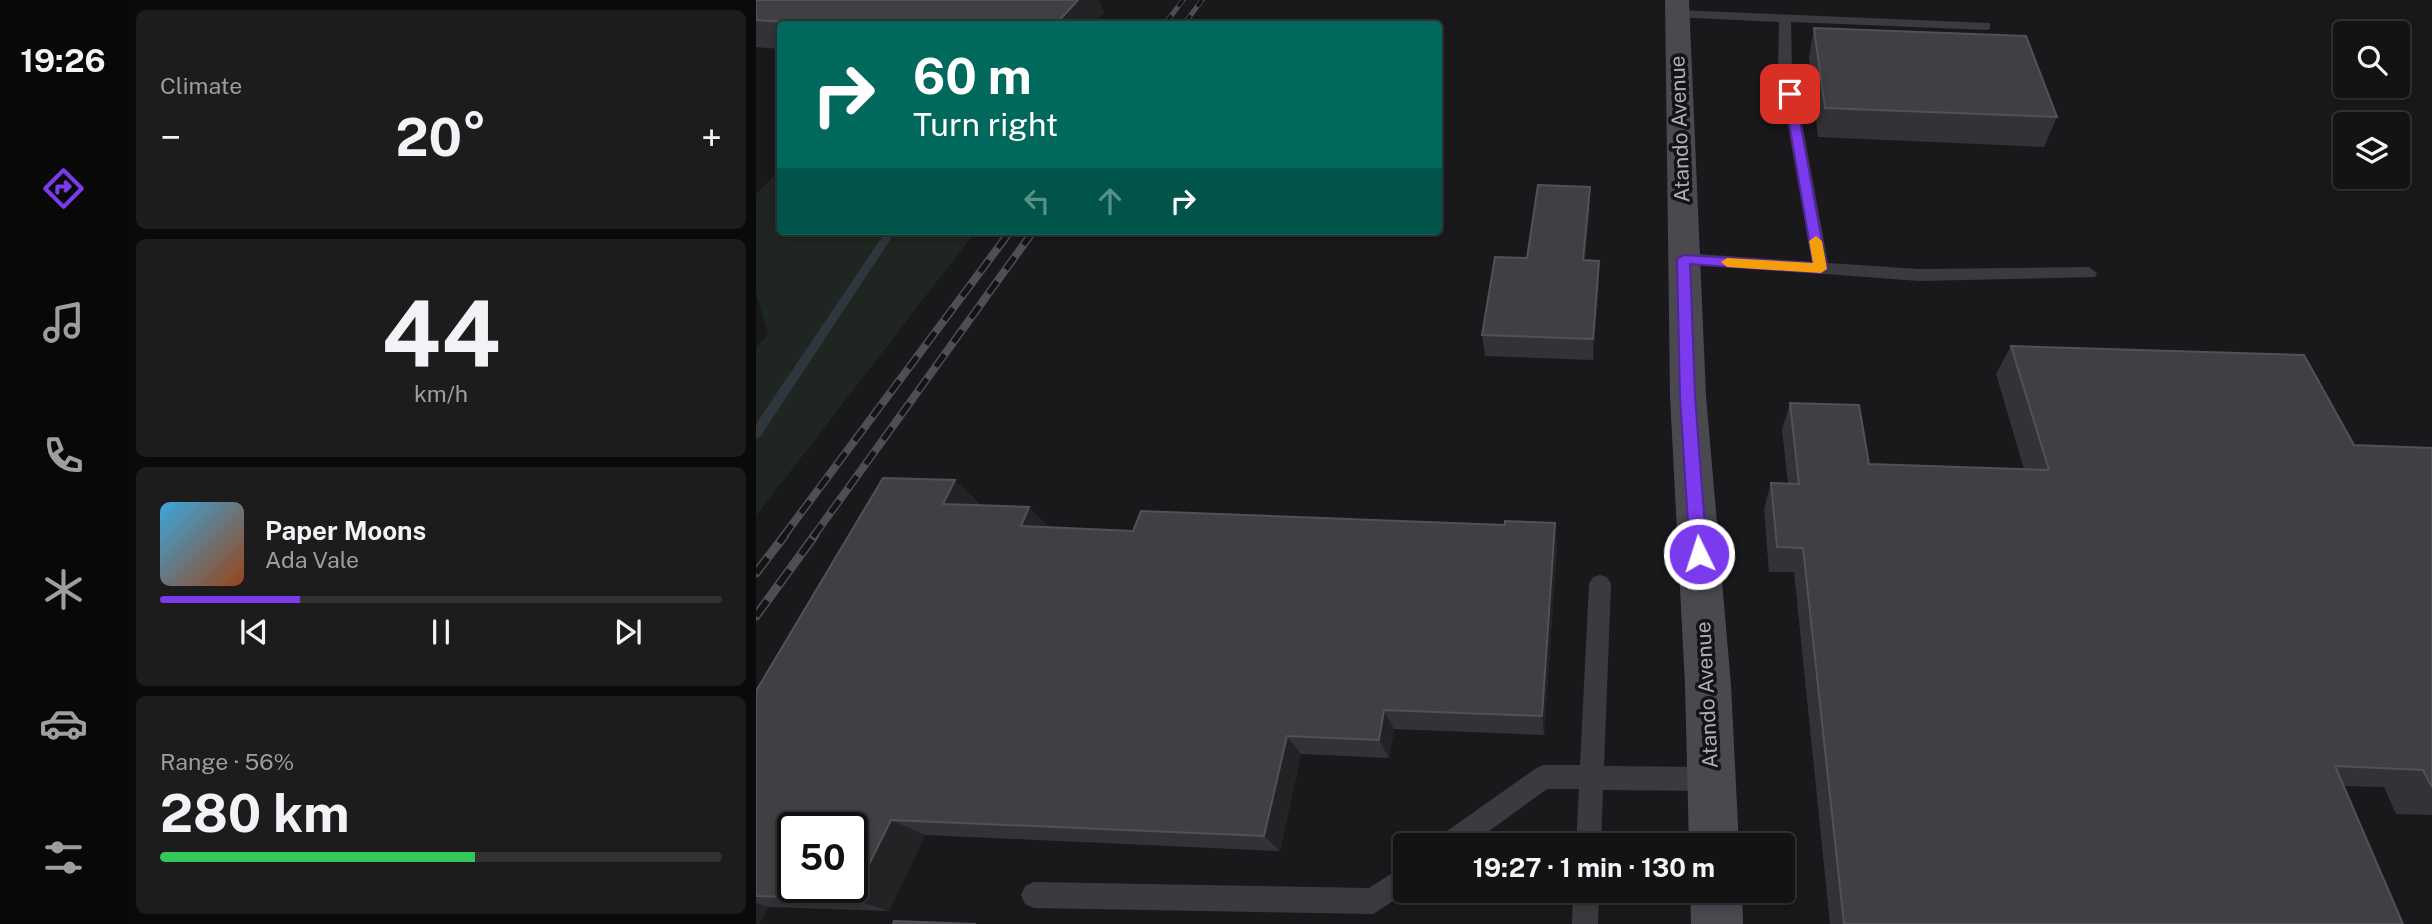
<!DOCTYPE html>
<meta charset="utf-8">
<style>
:root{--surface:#131314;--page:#1c1c1d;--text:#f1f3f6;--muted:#9d9ea0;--line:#323234;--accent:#7c3aed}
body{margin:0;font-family:"Public Sans",sans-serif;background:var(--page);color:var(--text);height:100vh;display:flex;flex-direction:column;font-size:26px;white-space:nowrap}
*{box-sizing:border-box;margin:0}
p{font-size:23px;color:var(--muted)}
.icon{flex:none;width:38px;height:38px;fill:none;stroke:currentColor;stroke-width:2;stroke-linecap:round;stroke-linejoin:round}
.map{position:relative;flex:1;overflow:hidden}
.details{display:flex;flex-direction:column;gap:10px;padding:10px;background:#0a0a0b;width:630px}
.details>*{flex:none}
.hud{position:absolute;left:21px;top:21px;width:665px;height:214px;border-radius:7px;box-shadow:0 4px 10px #0003,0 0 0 2px var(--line);background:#00695c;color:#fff;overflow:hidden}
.fabs{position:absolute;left:1577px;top:21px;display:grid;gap:14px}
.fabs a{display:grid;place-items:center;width:77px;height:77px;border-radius:7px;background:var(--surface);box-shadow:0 4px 10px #0003,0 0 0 2px var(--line);font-size:35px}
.speed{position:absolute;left:21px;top:812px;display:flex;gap:14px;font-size:35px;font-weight:700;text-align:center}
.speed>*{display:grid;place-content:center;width:91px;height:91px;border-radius:50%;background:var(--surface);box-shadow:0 4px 10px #0003,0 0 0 2px var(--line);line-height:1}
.speed .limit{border:4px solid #111;border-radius:10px;background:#fff;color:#111}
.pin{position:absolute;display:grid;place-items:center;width:60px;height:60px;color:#fff;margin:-30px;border-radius:14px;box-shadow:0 4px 10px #0006}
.me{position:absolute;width:77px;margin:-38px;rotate:356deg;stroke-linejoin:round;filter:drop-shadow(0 0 5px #0008)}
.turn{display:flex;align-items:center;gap:24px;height:147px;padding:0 21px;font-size:32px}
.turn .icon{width:91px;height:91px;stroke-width:2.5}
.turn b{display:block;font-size:49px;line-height:60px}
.lanes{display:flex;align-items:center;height:66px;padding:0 21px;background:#0003;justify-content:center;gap:35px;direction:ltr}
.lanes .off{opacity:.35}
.big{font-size:52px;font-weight:700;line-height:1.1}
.details .card{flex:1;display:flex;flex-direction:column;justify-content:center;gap:10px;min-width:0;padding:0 24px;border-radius:10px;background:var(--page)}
.details .dial{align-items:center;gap:0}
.dial b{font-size:91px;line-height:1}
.song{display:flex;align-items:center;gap:21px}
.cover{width:84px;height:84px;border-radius:10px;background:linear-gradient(135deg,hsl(200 70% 55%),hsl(20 70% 35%))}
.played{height:7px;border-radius:4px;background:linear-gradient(90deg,var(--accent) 25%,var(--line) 25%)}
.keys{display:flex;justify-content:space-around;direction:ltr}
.heat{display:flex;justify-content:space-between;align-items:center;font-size:38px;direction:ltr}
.charge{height:10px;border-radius:5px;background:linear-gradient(90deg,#34c759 56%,var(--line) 0)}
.trip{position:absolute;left:637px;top:833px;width:402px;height:70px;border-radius:7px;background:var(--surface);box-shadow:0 4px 10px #0003,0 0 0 2px var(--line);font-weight:700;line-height:70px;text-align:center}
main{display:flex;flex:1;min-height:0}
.tab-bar{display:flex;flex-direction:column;width:126px;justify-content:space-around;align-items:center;background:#080808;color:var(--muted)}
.tab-bar .icon{width:49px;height:49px}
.tab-bar .selected{color:var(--accent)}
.tab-bar b{font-size:32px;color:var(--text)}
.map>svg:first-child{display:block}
.green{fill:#1f2521}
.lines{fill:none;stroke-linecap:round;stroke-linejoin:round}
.stream{fill:#30363d;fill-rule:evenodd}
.service{fill:#3a3b3f;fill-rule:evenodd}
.secondary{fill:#49494f;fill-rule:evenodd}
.rail-far2-casing{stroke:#4e4e54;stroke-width:5}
.rail-far1-casing{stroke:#4e4e54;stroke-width:8}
.rail-casing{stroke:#4e4e54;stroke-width:9}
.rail-far2{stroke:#141416;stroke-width:3.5;stroke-dasharray:11;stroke-linecap:butt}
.rail-far1{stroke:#141416;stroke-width:5;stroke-dasharray:15;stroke-linecap:butt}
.rail{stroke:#141416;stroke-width:6;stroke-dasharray:19;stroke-linecap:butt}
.wall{fill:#333236}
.shaded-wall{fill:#232325}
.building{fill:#404044;stroke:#515156;stroke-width:2;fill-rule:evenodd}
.route{fill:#7c3aed;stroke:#51269a;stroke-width:2}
.slow{fill:#f59e0b}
.labels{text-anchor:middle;stroke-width:7;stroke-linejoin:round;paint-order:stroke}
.street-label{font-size:21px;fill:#adafb9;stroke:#141416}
</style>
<main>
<nav class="tab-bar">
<b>19:26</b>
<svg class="icon selected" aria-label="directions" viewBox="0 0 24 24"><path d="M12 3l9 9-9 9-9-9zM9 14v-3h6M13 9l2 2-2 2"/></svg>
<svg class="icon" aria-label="music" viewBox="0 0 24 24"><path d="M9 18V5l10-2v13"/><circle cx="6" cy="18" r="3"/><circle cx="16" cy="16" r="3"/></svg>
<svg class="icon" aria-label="phone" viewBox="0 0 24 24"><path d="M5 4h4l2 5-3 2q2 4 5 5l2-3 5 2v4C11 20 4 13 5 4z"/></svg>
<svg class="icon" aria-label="climate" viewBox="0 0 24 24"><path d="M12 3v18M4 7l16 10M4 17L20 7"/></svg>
<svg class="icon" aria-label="car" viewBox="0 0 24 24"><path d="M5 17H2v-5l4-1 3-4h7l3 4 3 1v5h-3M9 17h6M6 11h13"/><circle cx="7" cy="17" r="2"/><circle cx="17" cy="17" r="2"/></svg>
<svg class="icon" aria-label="filters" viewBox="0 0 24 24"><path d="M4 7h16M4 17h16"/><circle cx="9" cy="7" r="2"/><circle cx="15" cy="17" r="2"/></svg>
</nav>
<section class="details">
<div class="card"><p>Climate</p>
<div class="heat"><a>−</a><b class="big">20°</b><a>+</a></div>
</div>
<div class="card dial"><b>44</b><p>km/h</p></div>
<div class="card">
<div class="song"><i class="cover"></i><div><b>Paper Moons</b><p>Ada Vale</p></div></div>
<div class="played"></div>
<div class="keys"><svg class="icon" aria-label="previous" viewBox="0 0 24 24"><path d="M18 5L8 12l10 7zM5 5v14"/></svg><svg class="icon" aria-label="pause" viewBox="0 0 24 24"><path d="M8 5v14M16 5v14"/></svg><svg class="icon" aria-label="next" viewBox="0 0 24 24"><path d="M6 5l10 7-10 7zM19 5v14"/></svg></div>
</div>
<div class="card"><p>Range · 56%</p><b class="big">280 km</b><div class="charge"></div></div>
</section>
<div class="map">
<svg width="1676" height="924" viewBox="0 0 1676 924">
<rect width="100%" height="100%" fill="#19191b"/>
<path class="green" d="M 24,170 L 24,231 L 220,231 L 0,516 L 0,348 L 12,334 L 0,293 L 0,194 Z"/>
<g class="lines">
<path class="stream" d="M 130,231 L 140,231 L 4,437 L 0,439 L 0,424 Z"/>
<path class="service" d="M 921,10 L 1234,23 L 1234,29 L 1230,30 L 1035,22 L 1036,69 L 1072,263 L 1163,269 L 1333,267 L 1341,273 L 1339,277 L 1163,281 L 922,263 L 920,259 L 922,255 L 928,253 L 1056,262 L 1022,69 L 1023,22 L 917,17 L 915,14 Z
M 844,575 L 851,577 L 855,584 L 848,766 L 955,767 L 963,771 L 967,779 L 963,787 L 955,791 L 847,790 L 845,845 L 820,845 L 823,789 L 791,789 L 714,845 L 681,845 L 684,836 L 779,769 L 787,765 L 824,765 L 833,584 L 837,577 Z
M 649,865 L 649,891 L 653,891 L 617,914 L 278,908 L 269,904 L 265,895 L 269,886 L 278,882 L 613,888 Z
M 817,891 L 843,891 L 842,924 L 816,924 Z"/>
<path class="secondary" d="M 909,0 L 933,0 L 950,396 L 975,685 L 983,845 L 933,845 L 929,685 L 914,396 Z
M 934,891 L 986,891 L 987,924 L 935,924 Z"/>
<defs>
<path id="rail-far2" d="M 409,24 L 427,0
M 428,24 L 446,0
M 252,235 L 255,231
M 275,235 L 278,231"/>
<path id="rail-far1" d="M 27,537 L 253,233
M 57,537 L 276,233"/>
<path id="rail" d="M 0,573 L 29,535
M 0,616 L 59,535"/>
</defs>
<use href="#rail-far2" class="rail-far2-casing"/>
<use href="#rail-far1" class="rail-far1-casing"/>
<use href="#rail" class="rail-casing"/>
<use href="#rail-far2" class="rail-far2"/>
<use href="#rail-far1" class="rail-far1"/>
<use href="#rail" class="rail"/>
</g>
<path class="wall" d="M 348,12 L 337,24 L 24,24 L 24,49 L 0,47 L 0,20 Z
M 1058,28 L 1301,117 L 1288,147 L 1062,137 L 1053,57 Z
M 834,187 L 834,209 L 829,260 L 843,282 L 837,360 L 729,356 L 726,335 L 771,258 Z
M 1255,346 L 1598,445 L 1676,448 L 1676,815 L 1640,814 L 1628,787 L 1587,786 L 1647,924 L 1074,924 L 1038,572 L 1013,572 L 1008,509 L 1015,483 L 1032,484 L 1026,430 L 1034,403 L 1113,464 L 1268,469 L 1240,374 Z
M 199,480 L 224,505 L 273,507 L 292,527 L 801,547 L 788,735 L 638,729 L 633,758 L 545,754 L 524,851 L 169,835 L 133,911 L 12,907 L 3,924 L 0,924 L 0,691 Z"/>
<path class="shaded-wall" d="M 322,0 L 343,0 L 348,12 L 337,24 L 300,24 Z
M 834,187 L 834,209 L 827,282 L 827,260 Z
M 843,261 L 843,282 L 837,360 L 837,339 Z
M 199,480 L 224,506 L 187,504 Z
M 273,507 L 296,532 L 265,526 Z
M 799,523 L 801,547 L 788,735 L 786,716 Z
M 628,710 L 638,729 L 633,758 L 623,740 Z
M 531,736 L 545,754 L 524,851 L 508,836 Z
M 135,820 L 169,835 L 133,911 L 96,899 Z
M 0,903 L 12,907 L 3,924 L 0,924 Z"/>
<path class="building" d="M 0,0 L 322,0 L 300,24 L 58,24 L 0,20 Z
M 1058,28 L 1270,36 L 1301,117 L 1069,108 Z
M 782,185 L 834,187 L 827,260 L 843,261 L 837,339 L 726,335 L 739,257 L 771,258 Z
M 1255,346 L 1548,355 L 1598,445 L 1676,448 L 1676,787 L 1667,770 L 1579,766 L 1647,924 L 1088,924 L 1047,548 L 1021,547 L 1015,483 L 1043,484 L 1034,403 L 1103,405 L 1113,464 L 1293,470 Z
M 127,478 L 199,480 L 187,504 L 273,507 L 265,526 L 377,531 L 385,511 L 749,525 L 749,521 L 799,523 L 786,716 L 628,710 L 623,740 L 531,736 L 508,836 L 135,820 L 96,899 L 0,896 L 0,691 ZM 37,828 L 96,828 L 96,887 L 37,887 Z
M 138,921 L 220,924 L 137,924 Z"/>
<path class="route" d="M 1034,91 L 1039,94 L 1071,269 L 1065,273 L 934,264 L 939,396 L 951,554 L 949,559 L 943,561 L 937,559 L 934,554 L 924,396 L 921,259 L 928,255 L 1057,263 L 1028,94 Z"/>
<path class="slow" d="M 1060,236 L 1066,241 L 1071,269 L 1065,273 L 971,267 L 965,262 L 971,258 L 1057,263 L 1053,241 Z"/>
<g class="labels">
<g class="street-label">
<text transform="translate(924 129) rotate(-92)" y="7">Atando Avenue</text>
<text transform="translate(951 695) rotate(-93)" y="7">Atando Avenue</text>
</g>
</g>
</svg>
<div class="fabs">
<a><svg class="icon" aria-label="search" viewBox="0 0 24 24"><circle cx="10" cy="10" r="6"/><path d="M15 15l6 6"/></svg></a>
<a><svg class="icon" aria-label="layers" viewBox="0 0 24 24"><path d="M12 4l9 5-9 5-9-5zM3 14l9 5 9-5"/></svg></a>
</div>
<div class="speed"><div class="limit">50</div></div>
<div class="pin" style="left:1034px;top:94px;background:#d93025"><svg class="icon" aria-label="arrive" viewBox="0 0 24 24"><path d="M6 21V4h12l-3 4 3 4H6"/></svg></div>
<svg class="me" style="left:943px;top:554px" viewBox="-20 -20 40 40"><circle r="17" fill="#7c3aed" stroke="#fff" stroke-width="3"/><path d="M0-11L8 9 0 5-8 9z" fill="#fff"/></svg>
<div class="trip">19:27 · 1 min · 130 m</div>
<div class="hud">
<div class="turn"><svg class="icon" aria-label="right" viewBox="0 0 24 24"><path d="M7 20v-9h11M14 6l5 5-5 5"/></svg><div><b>60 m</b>Turn right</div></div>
<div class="lanes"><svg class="icon off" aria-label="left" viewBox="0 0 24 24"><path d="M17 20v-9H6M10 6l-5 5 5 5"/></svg><svg class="icon off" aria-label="ahead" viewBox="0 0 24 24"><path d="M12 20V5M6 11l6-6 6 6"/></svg><svg class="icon" aria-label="right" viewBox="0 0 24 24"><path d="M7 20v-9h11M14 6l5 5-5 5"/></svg></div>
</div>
</div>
</main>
